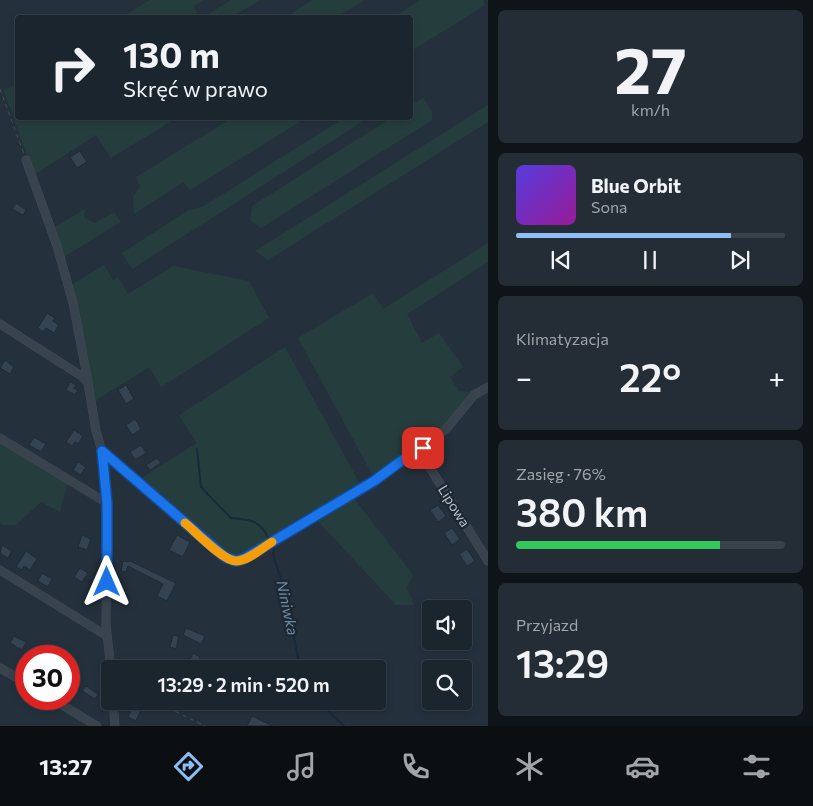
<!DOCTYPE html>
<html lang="pl">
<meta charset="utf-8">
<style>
:root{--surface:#1b252e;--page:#242d36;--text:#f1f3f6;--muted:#a0a5aa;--line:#39424a;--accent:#8cbef5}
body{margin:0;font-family:Commissioner,sans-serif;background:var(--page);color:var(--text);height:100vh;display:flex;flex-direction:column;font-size:19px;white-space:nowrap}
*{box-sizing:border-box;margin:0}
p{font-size:16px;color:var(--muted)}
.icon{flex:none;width:28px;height:28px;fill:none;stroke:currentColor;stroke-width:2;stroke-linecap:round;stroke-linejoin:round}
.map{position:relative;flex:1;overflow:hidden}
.side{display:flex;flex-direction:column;gap:10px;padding:10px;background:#0f1419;width:325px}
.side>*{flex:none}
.banner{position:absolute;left:15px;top:15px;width:398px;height:105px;border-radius:5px;box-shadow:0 2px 8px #0003,0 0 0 1px var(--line);background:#1b252e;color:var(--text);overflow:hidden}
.tools{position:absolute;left:422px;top:600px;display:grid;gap:10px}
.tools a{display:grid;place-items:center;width:50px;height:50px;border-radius:5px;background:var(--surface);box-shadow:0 2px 8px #0003,0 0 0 1px var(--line);font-size:25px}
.speed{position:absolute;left:15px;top:645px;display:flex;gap:10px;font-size:25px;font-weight:700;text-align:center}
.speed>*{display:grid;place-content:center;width:65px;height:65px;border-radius:50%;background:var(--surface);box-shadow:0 2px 8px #0003,0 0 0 1px var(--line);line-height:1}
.speed .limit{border:8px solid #d22;background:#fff;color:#111}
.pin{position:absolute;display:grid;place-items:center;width:42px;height:42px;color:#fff;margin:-21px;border-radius:10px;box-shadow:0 2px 8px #0006}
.me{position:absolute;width:55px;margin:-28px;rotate:0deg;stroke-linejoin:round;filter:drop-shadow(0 0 4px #0008)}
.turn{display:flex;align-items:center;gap:18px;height:105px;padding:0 25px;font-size:22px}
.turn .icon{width:65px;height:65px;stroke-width:2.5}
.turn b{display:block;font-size:35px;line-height:42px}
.big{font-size:38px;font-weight:600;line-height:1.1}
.side .card{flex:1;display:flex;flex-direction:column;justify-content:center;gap:8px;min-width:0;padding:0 18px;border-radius:8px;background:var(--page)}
.side .dial{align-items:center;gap:0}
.dial b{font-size:65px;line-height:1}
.song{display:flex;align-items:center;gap:15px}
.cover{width:60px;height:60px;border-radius:8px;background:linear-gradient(135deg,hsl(250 70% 55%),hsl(300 70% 35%))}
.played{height:5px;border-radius:2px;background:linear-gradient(90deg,var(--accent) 80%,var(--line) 80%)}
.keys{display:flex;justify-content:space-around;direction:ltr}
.heat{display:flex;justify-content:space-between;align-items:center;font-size:28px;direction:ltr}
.charge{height:8px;border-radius:4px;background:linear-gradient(90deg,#34c759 76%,var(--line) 0)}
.trip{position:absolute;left:101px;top:660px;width:285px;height:50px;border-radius:5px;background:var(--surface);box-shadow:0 2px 8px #0003,0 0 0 1px var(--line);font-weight:600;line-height:50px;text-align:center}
.menu{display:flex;height:80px;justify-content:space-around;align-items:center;background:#0b0f12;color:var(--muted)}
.menu .icon{width:35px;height:35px}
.menu .on{color:var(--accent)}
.menu b{font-size:22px;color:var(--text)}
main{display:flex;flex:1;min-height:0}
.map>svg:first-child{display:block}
.green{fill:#263d3e}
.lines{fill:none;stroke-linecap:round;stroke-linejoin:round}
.stream{stroke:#18293b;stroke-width:2}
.building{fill:#344351;stroke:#1f2a34}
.minor-casing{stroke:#414c56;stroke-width:9}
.path{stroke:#3f5656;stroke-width:1;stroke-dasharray:4 4;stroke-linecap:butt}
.minor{stroke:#38434d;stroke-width:8}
.route-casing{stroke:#114b97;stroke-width:12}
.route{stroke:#1a73e8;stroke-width:9}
.slow{stroke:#f59e0b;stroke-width:9}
.labels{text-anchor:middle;stroke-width:5;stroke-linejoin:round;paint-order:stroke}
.street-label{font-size:14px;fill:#b4bec8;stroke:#1d2832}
.water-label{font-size:15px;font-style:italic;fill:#6e8ba6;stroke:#1d2832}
</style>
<main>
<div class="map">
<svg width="488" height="726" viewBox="0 0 488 726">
<rect width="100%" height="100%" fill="#24313d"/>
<path class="green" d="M 150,0 L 204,0 L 194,6 L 199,17 L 122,17 Z
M 231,0 L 260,0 L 232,17 L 203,17 Z
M 313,0 L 365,0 L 337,17 L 285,17 Z
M 421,0 L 483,0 L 485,5 L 410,52 L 410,18 L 393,17 Z
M 17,83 L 18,118 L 177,118 L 111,158 L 96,135 L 34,175 L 4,91 Z
M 423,98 L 432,111 L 432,120 L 261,228 L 250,220 L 252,206 L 391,118 L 410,118 L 410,106 Z
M 488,105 L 488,122 L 268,260 L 255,251 Z
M 232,118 L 306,118 L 190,190 L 183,182 L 134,214 L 133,197 L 140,187 L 136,177 Z
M 344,118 L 368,118 L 132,269 L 122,253 L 187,211 L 204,206 Z
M 85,209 L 84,218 L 95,223 L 114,212 L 121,222 L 62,258 L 52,229 Z
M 488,243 L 488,262 L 407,314 L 422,343 L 439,333 L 463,367 L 450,377 L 459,391 L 470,392 L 448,422 L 419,446 L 373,476 L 298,338 L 373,293 L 383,309 Z
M 104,265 L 113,280 L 118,277 L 128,294 L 173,266 L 249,281 L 269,318 L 161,387 L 149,367 L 95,401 L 71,285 Z
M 285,347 L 360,484 L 238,558 L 227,553 L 140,479 L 197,443 L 179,415 Z
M 0,442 L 68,482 L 60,512 L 41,502 L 16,525 L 2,525 L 0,523 Z
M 353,497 L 413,575 L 407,587 L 414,605 L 396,605 L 317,520 Z"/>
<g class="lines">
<path class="stream" d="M 197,449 L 201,487 L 231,518 C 250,520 258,519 268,537
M 274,548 L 273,554 L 287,599 L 300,669
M 313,701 L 323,706 L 344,726"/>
</g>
<path class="building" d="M 80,151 L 87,162 L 77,168 L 70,157 Z
M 16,203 L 26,210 L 23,215 L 12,209 Z
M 47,313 L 55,318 L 53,321 L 59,325 L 54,333 L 46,328 L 43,332 L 38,328 Z
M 5,360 L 14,367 L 10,374 L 0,368 Z
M 70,382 L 76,385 L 74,388 L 78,390 L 75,395 L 66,390 Z
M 126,385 L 134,399 L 126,404 L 118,390 Z
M 135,419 L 141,429 L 132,435 L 126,425 Z
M 74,430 L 83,436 L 78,444 L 75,442 L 72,446 L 66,442 Z
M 34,437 L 46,444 L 41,452 L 29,445 Z
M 141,445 L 146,453 L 135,460 L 130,452 Z
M 157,458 L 161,463 L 150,470 L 146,465 Z
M 78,462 L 86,467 L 80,475 L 73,470 Z
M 438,505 L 446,516 L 438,522 L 430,510 Z
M 452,528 L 460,539 L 452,545 L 444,533 Z
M 82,535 L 91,539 L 87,550 L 78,547 Z
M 177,535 L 190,542 L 183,557 L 169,550 Z
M 2,545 L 12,551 L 8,558 L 0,553 Z
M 467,549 L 475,561 L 467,566 L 459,554 Z
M 26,551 L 37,559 L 30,570 L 24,566 L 22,570 L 16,567 Z
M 123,561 L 128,562 L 130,561 L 176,583 L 167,601 L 157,596 L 163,584 L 128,566 L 126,572 L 121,571 Z
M 80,568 L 88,573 L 82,582 L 74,577 Z
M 42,573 L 52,579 L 48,587 L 38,581 Z
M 186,628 L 205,636 L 201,644 L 183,635 Z
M 173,635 L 179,636 L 176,649 L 170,647 Z
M 14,636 L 26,642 L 22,650 L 10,643 Z
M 193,653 L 200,657 L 199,659 L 201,660 L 197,669 L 169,669 L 172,662 L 186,668 Z
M 86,686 L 98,694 L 95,699 L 82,691 Z
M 133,706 L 138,707 L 141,710 L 136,721 L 128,717 Z
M 252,716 L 260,720 L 273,726 L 247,726 Z"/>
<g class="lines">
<defs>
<path id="minor" d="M 26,160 L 57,246 L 73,303 L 88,382
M 0,324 L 83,377 L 88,383 L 96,431 L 102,451 L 225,557 L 236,561 L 245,558 L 374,481 L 408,456 L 423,448 L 448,427 L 474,395 L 488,387
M 0,438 L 107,503
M 419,450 L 488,561
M 102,451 L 107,503 L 106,625 L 111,669
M 0,570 L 107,636
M 0,668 L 26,683
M 52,699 L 97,726
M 113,701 L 115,726"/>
</defs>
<use href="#minor" class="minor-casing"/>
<path class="path" d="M 0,89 L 24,154
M 154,701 L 205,726"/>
<use href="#minor" class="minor"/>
</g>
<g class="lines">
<defs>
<path id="route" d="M 107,582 L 107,503 L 102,451 L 225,557 L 236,561 L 245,558 L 374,481 L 408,456 L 423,448"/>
</defs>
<use href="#route" class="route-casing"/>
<use href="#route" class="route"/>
<path class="slow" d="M 185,523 C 196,532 223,561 236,561 C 248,561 262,548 272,542"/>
</g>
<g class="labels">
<g class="street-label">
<text transform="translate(454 506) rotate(58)" y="5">Lipowa</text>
</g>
<g class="water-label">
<text transform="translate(287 608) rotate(78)" y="5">Niniwka</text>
</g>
</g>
</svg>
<div class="tools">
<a><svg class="icon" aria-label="sound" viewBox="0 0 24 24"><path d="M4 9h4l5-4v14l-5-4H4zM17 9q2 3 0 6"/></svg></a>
<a><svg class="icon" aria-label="search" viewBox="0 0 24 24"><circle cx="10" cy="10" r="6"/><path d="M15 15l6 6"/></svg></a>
</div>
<div class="speed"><div class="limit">30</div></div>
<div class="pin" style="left:423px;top:448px;background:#d93025"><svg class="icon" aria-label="arrive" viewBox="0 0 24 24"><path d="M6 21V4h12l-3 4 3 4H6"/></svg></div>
<svg class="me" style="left:107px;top:582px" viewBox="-20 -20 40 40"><path d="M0-17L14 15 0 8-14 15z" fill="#1a73e8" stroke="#fff" stroke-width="4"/></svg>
<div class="trip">13:29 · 2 min · 520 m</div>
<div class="banner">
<div class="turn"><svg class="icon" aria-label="right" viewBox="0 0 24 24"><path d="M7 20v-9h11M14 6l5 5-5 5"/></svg><div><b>130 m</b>Skręć w prawo</div></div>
</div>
</div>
<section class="side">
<div class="card dial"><b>27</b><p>km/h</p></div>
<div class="card">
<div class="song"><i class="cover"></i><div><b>Blue Orbit</b><p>Sona</p></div></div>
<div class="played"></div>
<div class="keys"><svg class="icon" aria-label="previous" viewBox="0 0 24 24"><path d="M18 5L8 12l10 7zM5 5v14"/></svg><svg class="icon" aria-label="pause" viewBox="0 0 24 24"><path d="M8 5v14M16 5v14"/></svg><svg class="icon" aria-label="next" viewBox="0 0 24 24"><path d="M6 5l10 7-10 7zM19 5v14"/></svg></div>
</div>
<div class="card"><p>Klimatyzacja</p>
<div class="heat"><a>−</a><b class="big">22°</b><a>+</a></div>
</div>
<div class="card"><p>Zasięg · 76%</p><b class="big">380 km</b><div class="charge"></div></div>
<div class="card"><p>Przyjazd</p><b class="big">13:29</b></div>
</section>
</main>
<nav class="menu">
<b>13:27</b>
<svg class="icon on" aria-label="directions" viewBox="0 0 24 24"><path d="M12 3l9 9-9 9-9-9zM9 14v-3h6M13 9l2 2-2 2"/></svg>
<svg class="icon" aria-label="music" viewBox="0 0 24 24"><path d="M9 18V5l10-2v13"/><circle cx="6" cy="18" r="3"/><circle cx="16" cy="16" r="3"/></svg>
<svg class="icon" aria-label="phone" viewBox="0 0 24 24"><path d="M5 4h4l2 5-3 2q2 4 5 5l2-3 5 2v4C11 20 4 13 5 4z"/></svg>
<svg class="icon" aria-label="climate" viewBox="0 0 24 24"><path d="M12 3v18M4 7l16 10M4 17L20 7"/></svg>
<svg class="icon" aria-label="car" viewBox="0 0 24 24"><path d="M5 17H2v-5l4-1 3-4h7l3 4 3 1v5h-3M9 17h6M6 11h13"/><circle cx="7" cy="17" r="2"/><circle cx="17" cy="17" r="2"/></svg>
<svg class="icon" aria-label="filters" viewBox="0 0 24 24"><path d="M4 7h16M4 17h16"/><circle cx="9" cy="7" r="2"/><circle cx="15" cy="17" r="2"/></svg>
</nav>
